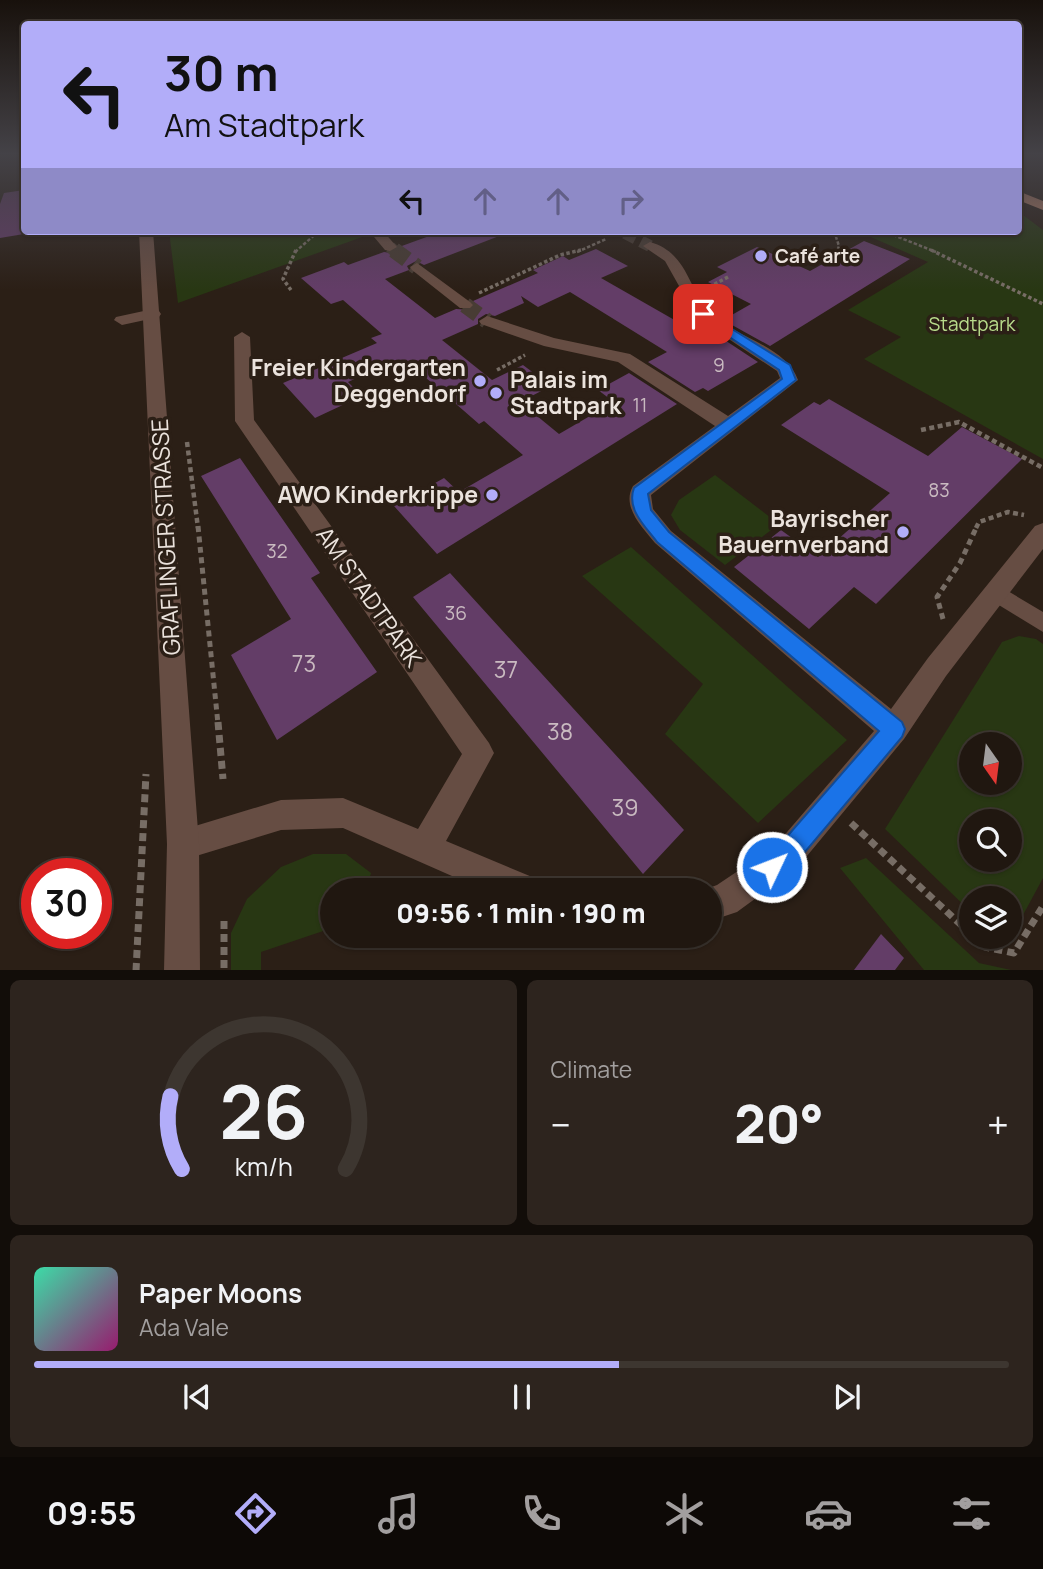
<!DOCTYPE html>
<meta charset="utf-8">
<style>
:root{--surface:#201710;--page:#2d241e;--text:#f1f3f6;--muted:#a29f9f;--line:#3d3630;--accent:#b2adf9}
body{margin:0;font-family:Manrope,sans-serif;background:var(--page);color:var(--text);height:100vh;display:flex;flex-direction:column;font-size:26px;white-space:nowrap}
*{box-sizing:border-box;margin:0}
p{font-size:23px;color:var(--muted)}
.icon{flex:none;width:38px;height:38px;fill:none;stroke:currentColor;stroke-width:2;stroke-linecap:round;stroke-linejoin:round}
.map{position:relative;height:970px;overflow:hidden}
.side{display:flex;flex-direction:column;gap:10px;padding:10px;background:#120d09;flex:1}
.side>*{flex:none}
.guide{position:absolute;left:21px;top:21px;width:1001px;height:214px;border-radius:7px;box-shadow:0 2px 5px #0004,0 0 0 2px var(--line);background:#b2adf9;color:#111;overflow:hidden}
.needle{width:46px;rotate:166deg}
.fabs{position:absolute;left:959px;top:732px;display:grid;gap:14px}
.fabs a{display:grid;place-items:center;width:63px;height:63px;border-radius:50%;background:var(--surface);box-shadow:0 2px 5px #0004,0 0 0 2px var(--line);font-size:35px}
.speed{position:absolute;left:21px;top:858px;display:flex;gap:14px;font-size:35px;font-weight:700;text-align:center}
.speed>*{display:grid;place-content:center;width:91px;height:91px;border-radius:50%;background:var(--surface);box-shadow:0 2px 5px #0004,0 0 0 2px var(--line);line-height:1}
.speed .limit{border:10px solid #d22;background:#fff;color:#111}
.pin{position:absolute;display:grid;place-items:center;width:60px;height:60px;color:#fff;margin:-30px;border-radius:14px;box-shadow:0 4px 10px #0006}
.me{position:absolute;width:77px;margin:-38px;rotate:47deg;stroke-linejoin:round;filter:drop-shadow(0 0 5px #0008)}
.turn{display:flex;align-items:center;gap:24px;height:147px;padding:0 28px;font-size:32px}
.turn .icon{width:91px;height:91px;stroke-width:2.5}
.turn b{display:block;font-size:49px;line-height:60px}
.lanes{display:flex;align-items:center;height:66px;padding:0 28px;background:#0003;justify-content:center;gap:35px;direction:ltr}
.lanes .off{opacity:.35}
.big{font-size:52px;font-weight:800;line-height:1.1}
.side .card{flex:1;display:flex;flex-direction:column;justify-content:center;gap:10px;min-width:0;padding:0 24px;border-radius:10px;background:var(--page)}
.side .dial{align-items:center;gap:0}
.dial svg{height:182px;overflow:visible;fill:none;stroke:var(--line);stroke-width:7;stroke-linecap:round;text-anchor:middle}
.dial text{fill:var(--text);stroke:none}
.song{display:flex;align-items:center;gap:21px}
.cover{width:84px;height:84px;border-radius:10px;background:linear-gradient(135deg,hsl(160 70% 55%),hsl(320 70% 35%))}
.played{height:7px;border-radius:4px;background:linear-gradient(90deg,var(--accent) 60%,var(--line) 60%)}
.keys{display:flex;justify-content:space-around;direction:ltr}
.heat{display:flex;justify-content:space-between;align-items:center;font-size:38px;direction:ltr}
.side .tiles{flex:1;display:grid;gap:10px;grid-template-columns:1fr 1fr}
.card:last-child{grid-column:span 2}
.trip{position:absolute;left:320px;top:878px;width:402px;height:70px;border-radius:35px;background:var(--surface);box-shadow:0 2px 5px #0004,0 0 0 2px var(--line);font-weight:800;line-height:70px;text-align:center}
.tab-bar{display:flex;height:112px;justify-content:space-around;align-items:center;background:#0d0906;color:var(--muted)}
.tab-bar .icon{width:49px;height:49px}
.tab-bar .on{color:var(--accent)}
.tab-bar b{font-size:32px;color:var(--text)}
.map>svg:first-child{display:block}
.green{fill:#283713;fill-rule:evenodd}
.building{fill:#633d67}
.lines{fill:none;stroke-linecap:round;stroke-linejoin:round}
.minor-tunnel-far1{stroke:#483c34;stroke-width:12;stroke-dasharray:12 6;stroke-linecap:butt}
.minor-tunnel{stroke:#483c34;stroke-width:16;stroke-dasharray:16 8;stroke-linecap:butt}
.path-far4{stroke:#776d65;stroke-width:2.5;stroke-dasharray:3.5 2;stroke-linecap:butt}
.path-far3{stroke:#776d65;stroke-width:3.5;stroke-dasharray:3.5 2.5;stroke-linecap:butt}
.path-far2{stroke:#776d65;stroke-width:4.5;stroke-dasharray:5 3.5;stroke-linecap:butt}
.path-far1{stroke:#776d65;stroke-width:5;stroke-dasharray:6 4.5;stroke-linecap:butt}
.path{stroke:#776d65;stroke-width:7;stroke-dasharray:8 5;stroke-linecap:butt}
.service{fill:#664d43;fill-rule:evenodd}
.minor{fill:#664d43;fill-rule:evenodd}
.tertiary{fill:#664d43;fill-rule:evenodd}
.trunk{fill:#b78068;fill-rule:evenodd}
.route{fill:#1a73e8;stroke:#114b97;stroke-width:2}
.poi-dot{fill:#b2adf9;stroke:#2b1f16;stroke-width:2.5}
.labels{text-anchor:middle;stroke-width:7;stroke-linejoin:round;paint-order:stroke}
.far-poi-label{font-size:19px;font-weight:bold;fill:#ebe3dd;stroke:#2b1f16;text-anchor:start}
.far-park-label{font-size:19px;fill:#b8dc8b;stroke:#2b1f16}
.number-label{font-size:19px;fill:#c9bac0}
.poi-label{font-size:23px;font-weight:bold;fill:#ebe3dd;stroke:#2b1f16;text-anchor:end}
.street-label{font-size:23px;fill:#ebe3dd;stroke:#2b1f16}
.near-number-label{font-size:23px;fill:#c9bac0}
</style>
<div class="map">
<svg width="1043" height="971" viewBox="0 0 1043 971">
<rect width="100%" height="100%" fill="#2b1f16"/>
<path class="green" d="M 1019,212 L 1043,230 L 1043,459 L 864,359 L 901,337 L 848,310 L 928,262 L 857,231 L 1018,231 Z
M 169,231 L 379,231 L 178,303 Z
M 715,475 L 779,524 L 725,565 L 680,530 L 671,515 L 679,500 Z
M 631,547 L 847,740 L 758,823 L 665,734 L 703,684 L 582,576 Z
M 1019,636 L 1036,639 L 1043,644 L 1043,878 L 1010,939 L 999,936 L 1010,936 L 1010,898 L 971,898 L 971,912 L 885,829 L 1002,642 ZM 971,744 L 1010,744 L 1010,782 L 971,782 ZM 971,821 L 1010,821 L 1010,859 L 971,859 Z
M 313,854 L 346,854 L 371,873 L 366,891 L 332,891 L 332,928 L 261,952 L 261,970 L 231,970 L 231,933 L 247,899 L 281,867 Z
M 866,858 L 979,963 L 1011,970 L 924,970 L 840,868 Z"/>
<path class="building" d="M 24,190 L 24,234 L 0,238 L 0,204 L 4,193 Z
M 443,231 L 507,233 L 424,265 L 416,261 L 407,266 L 409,270 L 385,279 L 435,318 L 456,309 L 472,310 L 476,305 L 473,301 L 538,273 L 533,270 L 563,256 L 569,260 L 596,249 L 628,266 L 601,278 L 699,334 L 708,329 L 758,362 L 708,391 L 703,388 L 695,392 L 648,362 L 667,352 L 570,292 L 538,307 L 521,296 L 524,303 L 495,316 L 486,314 L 478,319 L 478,324 L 442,340 L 492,380 L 523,365 L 551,386 L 520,402 L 559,434 L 614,402 L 598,390 L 629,373 L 677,404 L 437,554 L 394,506 L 444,478 L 459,492 L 523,455 L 484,421 L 479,424 L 417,370 L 411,373 L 396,360 L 348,382 L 362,396 L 315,418 L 283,383 L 377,343 L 371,338 L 382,334 L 343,300 L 331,304 L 301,278 L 344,262 L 348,265 L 384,252 L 391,253 L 399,247 Z
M 864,241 L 910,259 L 770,346 L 723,320 L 751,304 L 708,282 L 727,272 L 717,267 L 757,247 L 810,271 Z
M 829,399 L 928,456 L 962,427 L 1022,459 L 876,604 L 854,587 L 809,629 L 734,567 L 781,530 L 818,557 L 890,493 L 781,425 L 814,402 L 820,405 Z
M 240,458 L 320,573 L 311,578 L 377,672 L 277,740 L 231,655 L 291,619 L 201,476 Z
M 450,573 L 684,830 L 643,874 L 413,597 Z
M 881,934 L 904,958 L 895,970 L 854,970 Z"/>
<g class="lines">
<path class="minor-tunnel-far1" d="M 625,233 L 650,246
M 390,247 L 396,252"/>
<path class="minor-tunnel" d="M 394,250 L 417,267
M 465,305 L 487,321"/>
<path class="path-far4" d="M 834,231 L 839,246 L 837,252
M 883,231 L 936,252
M 295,252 L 319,231
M 577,252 L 606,239"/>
<path class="path-far3" d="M 837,250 L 835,255 L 841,259
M 931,250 L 1043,304
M 709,287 L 730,276
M 291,290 L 283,279 L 296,250
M 479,293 L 560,255 L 581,250
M 497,370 L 525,355"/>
<path class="path-far2" d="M 921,430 L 959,422 L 1043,468
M 187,442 L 198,528
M 976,528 L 979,522 L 1008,512 L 1024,515"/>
<path class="path-far1" d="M 198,526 L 218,724
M 943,619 L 937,597 L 960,563 L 977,526"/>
<path class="path" d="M 218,722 L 223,779
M 851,823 L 971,934
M 224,921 L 224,971
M 973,936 L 985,947 L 1014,953 L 1043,906
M 136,971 L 146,774"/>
<path class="service" d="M 996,584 L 1043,612 L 1043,632 L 989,599 L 986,593 L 989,587 Z"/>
<path class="minor" d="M 369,231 L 383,231 L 397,247 L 390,251 L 385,250 Z
M 614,231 L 630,231 L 632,233 L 625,237 Z
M 650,242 C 686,252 688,286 708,311 C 730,336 786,345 798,380 L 651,495 L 653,509 L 671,531 L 891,709 L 928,658 L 1035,526 L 1043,523 L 1043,549 L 946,676 L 904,739 L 797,868 L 737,912 L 710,921 L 710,891 L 701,891 L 717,885 L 775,846 L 874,731 L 655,543 C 643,528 621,507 633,486 L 715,426 L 618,362 L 544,346 L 481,324 L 479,321 L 487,316 L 554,338 L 630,354 L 728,416 L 780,378 L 777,371 L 697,318 L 665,261 L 643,246 Z
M 417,263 L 470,302 L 473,305 L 470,308 L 460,308 L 412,270 L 410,267 Z
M 153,309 L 159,311 L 161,314 L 159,317 L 122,325 L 114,320 L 116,317 Z
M 242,332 L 250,337 L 254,420 L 489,743 L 494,753 L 446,841 L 537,879 L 542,891 L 486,891 L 343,828 L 281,830 L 183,860 L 172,855 L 167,844 L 172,833 L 281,800 L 343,798 L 418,829 L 462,754 L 235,421 L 234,337 Z"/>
<path class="tertiary" d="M 139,231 L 153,231 L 199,844 L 200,971 L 164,971 L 167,844 Z"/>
<path class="trunk" d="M 1018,191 L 1043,201 L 1043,210 L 1018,200 Z"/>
</g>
<linearGradient id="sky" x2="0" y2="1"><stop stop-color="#18110c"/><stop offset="0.53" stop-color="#444247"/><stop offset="1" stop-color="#444247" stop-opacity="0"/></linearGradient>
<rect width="1043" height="290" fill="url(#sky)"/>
<path class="route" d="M 703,311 L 790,365 L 796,380 L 648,494 L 651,510 L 669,532 L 902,722 L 905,729 L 902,737 L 794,865 L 772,879 L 763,875 L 760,867 L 763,858 L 777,848 L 879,731 L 657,542 C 645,526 626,509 634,488 L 782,379 L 779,370 L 699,317 L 697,314 Z"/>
<g class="poi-dot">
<circle cx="761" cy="256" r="7"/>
<circle cx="480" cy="381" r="7"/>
<circle cx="496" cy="393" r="7"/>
<circle cx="492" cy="495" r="7"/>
<circle cx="903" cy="532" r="7"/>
</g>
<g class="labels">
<g class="far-poi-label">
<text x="775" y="263">Café arte</text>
</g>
<g class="far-park-label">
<text x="972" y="331">Stadtpark</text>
</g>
<g class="number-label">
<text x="719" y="372">9</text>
<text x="640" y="412">11</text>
<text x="939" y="497">83</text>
<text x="277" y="558">32</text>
<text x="456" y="620">36</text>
</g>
<g class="poi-label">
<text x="466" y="376">Freier Kindergarten<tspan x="466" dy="26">Deggendorf</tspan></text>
<text x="510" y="388" text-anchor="start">Palais im<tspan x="510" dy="26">Stadtpark</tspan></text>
<text x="478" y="503">AWO Kinderkrippe</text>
<text x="889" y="527">Bayrischer<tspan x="889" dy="26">Bauernverband</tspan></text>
</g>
<g class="street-label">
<text transform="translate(166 537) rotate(-93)" y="8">GRAFLINGER STRASSE</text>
<text transform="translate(369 597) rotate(55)" y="8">AM STADTPARK</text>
</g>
<g class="near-number-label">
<text x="304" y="672">73</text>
<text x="506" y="678">37</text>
<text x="560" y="740">38</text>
<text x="625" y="816">39</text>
</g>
</g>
</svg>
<div class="fabs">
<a><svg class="needle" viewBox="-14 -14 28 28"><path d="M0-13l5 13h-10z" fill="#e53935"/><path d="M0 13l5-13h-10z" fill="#a29f9f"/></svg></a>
<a><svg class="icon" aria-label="search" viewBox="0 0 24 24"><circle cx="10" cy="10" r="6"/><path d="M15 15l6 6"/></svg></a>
<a><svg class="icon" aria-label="layers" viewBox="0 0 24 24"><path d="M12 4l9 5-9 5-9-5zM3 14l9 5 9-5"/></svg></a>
</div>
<div class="speed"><div class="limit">30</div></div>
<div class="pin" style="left:703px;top:314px;background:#d93025"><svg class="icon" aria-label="arrive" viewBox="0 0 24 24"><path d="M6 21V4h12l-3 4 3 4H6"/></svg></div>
<svg class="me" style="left:772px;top:867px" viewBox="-20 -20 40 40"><circle r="17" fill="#1a73e8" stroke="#fff" stroke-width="3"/><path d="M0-11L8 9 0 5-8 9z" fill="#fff"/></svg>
<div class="trip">09:56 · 1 min · 190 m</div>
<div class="guide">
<div class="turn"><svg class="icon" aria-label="left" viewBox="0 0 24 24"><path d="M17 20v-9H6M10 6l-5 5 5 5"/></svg><div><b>30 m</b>Am Stadtpark</div></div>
<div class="lanes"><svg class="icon" aria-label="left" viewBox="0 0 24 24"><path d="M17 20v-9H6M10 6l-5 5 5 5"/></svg><svg class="icon off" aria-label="ahead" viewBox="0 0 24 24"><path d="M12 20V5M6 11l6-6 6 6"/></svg><svg class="icon off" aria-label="ahead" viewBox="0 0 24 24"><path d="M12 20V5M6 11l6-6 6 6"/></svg><svg class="icon off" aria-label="right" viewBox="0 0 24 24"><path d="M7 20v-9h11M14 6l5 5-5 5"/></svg></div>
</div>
</div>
<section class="side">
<div class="tiles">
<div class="card dial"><svg viewBox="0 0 100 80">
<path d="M14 69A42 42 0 1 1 86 69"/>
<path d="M14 69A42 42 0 0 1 9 37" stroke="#b2adf9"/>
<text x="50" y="56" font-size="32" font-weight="700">26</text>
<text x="50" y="72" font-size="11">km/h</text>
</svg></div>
<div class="card"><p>Climate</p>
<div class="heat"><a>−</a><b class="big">20°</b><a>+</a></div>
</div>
<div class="card">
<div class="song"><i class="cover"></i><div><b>Paper Moons</b><p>Ada Vale</p></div></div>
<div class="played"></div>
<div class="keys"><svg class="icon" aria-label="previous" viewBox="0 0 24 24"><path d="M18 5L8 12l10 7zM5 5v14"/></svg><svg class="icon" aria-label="pause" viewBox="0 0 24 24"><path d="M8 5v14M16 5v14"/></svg><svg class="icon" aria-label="next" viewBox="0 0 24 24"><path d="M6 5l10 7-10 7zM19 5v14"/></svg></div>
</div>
</div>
</section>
<nav class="tab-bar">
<b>09:55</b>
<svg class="icon on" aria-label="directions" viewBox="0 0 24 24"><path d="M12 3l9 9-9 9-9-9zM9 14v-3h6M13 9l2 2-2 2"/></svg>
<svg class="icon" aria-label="music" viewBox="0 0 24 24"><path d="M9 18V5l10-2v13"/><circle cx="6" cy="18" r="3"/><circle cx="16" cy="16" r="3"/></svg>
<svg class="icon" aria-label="phone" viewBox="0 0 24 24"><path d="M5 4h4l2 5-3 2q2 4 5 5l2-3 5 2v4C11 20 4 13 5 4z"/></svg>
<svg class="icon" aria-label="climate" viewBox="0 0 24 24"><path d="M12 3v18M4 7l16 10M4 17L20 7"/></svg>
<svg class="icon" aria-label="car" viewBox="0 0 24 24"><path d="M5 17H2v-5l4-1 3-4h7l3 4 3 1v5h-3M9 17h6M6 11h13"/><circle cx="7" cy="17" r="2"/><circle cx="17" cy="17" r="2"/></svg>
<svg class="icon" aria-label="filters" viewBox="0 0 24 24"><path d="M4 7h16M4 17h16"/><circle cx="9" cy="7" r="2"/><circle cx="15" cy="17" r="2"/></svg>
</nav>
